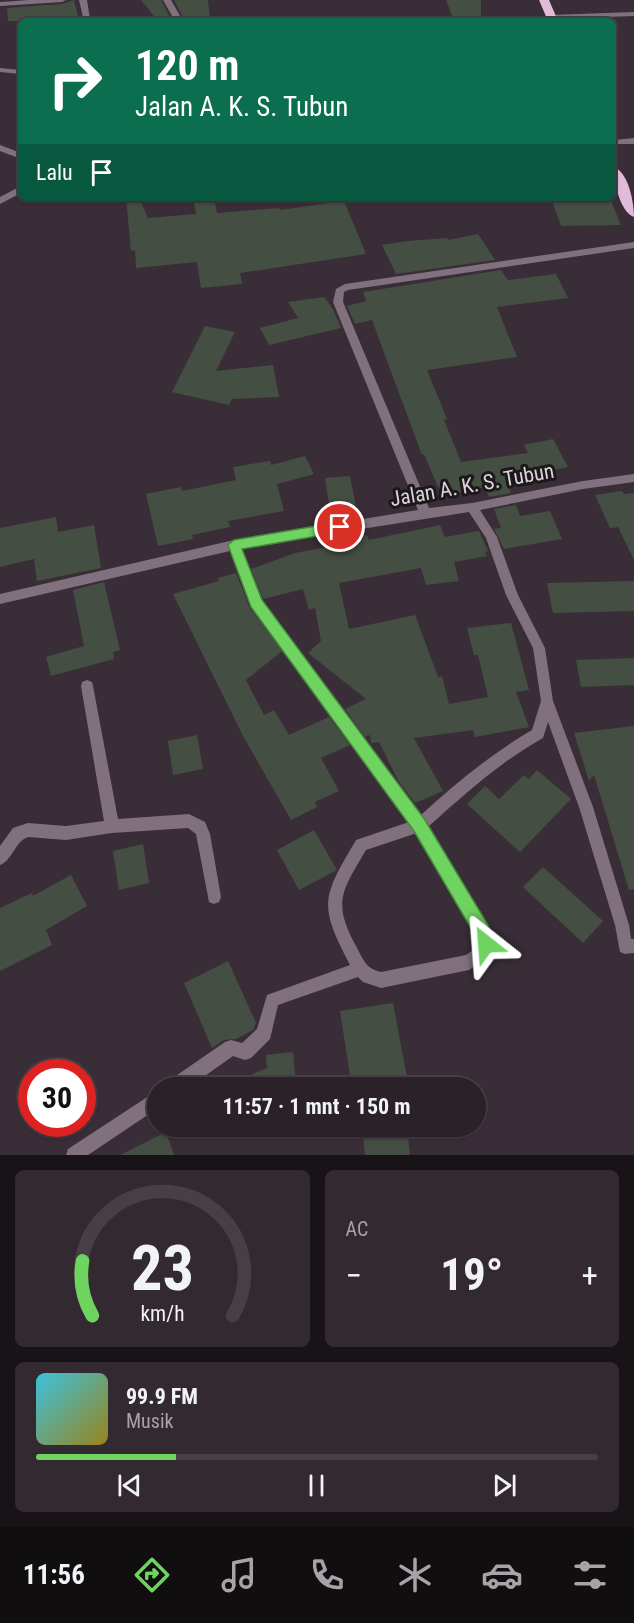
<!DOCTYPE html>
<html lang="id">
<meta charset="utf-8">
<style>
:root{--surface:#2b2229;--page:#332a31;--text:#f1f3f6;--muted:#a6a4a8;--line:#473f46;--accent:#6fd360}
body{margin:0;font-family:"Roboto Condensed",sans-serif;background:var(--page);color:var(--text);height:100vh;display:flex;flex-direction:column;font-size:22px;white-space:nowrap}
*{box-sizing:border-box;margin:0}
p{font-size:20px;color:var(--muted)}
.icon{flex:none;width:33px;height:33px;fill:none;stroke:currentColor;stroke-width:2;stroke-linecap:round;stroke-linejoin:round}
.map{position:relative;height:1155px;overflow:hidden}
.side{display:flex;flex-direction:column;gap:15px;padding:15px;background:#181317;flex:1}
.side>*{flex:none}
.banner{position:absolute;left:18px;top:18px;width:598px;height:183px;border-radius:9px;box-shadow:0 2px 4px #0004,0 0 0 2px var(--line);background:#0b6e4f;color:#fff;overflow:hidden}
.speed{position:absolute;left:18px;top:1059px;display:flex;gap:12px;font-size:30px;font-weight:700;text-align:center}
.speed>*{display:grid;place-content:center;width:78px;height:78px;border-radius:50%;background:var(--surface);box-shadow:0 2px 4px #0004,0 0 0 2px var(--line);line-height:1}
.speed .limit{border:9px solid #d22;background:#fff;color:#111}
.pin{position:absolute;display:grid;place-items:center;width:51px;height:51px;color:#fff;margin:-26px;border:3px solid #fff;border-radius:50%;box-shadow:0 2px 6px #0007}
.me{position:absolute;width:66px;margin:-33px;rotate:332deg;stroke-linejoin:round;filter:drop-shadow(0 0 4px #0008)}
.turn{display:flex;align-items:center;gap:21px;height:126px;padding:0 18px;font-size:27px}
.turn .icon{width:78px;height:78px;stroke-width:2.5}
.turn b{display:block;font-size:42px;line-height:51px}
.then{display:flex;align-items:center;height:57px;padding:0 18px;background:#0003;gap:12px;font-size:22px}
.big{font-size:45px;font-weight:700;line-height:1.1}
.side .widget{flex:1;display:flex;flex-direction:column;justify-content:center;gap:9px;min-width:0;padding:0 21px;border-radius:9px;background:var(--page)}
.side .dial{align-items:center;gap:0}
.dial svg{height:156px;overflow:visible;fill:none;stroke:var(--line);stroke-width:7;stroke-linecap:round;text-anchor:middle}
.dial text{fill:var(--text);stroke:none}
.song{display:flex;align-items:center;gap:18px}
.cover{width:72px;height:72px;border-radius:9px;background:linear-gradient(135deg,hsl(190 70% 55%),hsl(50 70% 35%))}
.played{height:6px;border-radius:3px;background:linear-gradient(90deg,var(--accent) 25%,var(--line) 25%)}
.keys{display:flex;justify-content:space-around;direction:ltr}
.heat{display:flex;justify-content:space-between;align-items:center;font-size:33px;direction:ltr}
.side .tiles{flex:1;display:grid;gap:15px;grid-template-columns:1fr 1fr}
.widget:last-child{grid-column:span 2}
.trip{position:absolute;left:147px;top:1077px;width:339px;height:60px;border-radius:30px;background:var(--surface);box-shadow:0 2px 4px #0004,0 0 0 2px var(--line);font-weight:700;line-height:60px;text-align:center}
.tab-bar{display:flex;height:96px;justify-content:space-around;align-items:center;background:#110e10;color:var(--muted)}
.tab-bar .icon{width:42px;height:42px}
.tab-bar .current{color:var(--accent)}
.tab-bar b{font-size:27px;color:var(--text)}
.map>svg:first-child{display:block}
.building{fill:#454e43}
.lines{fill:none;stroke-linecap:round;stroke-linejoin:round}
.service{fill:#81717e;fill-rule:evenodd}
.minor{fill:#81717e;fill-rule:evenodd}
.trunk{fill:#e0bcda;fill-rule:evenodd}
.route{fill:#6fd360;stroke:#48893e;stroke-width:1.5}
.labels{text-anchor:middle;stroke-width:6;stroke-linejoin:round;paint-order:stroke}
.street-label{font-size:21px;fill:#dcd4da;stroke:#1d181c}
</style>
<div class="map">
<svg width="634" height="1155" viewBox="0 0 634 1155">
<rect width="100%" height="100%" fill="#392e37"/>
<path class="building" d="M 74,0 L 79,21 L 8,21 L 7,8 L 62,4 Z
M 141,0 L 161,0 L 172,21 L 158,21 Z
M 174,0 L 208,0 L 210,21 L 185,21 Z
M 446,0 L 481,0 L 481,21 L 454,21 Z
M 126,198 L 139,198 L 148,218 L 196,214 L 193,198 L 214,198 L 217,213 L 279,208 L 280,210 L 344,201 L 366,254 L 240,273 L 242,284 L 201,288 L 197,262 L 136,268 L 135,250 L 131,251 Z
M 551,198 L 610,198 L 621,225 L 561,226 Z
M 478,234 L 495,260 L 396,274 L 382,245 L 408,241 L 447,238 L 448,240 Z
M 501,270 L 508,280 L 556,274 L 568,298 L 497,307 L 517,357 L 427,370 L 447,419 L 444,420 L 461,462 L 528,453 L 524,445 L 553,439 L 568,467 L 506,480 L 511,493 L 489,497 L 485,487 L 442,496 L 424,454 L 422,455 L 372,320 L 355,324 L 347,306 L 366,301 L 363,292 Z
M 324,297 L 333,309 L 341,328 L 269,345 L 260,328 L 298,318 L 288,302 Z
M 205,326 L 235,332 L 216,371 L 273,365 L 279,397 L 232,399 L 229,405 L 172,392 Z
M 305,456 L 314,474 L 277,484 L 284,511 L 228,521 L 230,527 L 192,535 L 193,539 L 158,546 L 146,494 L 181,487 L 182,491 L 236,480 L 233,467 L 270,461 L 271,465 Z
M 350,476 L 358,517 L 332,522 L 325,478 Z
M 622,491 L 624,494 L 634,493 L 634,560 L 618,527 L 610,528 L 595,495 Z
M 516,505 L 520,516 L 550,511 L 562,539 L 504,549 L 494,529 L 501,528 L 494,509 Z
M 56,517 L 58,532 L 94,525 L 101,568 L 37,581 L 34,559 L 0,567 L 0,528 Z
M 440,525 L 445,537 L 479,531 L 488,551 L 485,552 L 487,556 L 454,562 L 459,581 L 426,585 L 421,568 L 339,583 L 349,629 L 415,615 L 438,677 L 442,676 L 449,704 L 488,697 L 478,655 L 474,655 L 467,628 L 511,623 L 529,690 L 516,692 L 529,727 L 475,737 L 473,730 L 414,738 L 443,791 L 415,803 L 399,782 L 379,742 L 371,743 L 370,735 L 365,737 L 345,709 L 366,699 L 308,653 L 321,641 L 315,608 L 309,610 L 303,589 L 263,599 L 251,569 L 295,553 L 337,545 L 335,535 L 361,531 L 362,536 L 367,535 L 369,540 Z
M 236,573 L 250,608 L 282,651 L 246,680 L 264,715 L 274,710 L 289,735 L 329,717 L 350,745 L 321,758 L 339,791 L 315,802 L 317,807 L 291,820 L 242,734 L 173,594 L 219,581 L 218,578 Z
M 634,581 L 634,611 L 553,613 L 547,583 Z
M 104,582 L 120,650 L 113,652 L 114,659 L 51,676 L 46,657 L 84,646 L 73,590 Z
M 634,658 L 634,685 L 581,687 L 576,660 Z
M 634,726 L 634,889 L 629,890 L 594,775 L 589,781 L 574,733 Z
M 197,735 L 203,769 L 173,775 L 168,741 Z
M 537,770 L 571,799 L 520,852 L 467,804 L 485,786 L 499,799 L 524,775 L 529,779 Z
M 314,830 L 337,870 L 299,890 L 277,850 Z
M 143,844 L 149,883 L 119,890 L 113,851 Z
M 543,867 L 603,921 L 583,943 L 523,887 Z
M 71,875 L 87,906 L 46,930 L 52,945 L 0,971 L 0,908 L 32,893 L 33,896 Z
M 228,961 L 256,1023 L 253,1030 L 236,1039 L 224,1040 L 212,1048 L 184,983 Z
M 393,1003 L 409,1088 L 352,1088 L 340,1011 Z
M 293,1052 L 296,1086 L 220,1088 L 267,1068 L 266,1055 Z
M 362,1126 L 407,1126 L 410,1155 L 365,1155 Z
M 166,1132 L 174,1155 L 120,1155 Z"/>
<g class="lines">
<path class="service" d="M 634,12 L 634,16 L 551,19 L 547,17 L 551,15 Z"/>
<path class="minor" d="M 29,0 L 66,0 L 62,2 L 0,6 L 0,2 L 2,2 Z
M 79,0 L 87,0 L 90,19 L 83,17 Z
M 163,0 L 171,0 L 183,21 L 175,21 Z
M 0,68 L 21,70 L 21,74 L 0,72 Z
M 634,138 L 634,144 L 614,144 L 614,140 Z
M 0,145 L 21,153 L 21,159 L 0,151 Z
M 21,186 L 21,193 L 0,204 L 0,197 Z
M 634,242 L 634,248 L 348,290 L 344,292 L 343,302 L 429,508 L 472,503 L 583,481 L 634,474 L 634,482 L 583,489 L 480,510 L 497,537 L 518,595 L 545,648 L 553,701 L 593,807 L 629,925 L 631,939 L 634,939 L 634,953 L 625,954 L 620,952 L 615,925 L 579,807 L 548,722 L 543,738 C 500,762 465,794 429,826 L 487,926 L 493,944 L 485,959 L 469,970 L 381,988 L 363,982 L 358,977 L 278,1005 L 270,1039 L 251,1058 L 245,1060 L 233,1056 L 188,1088 L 165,1088 L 167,1082 L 225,1042 L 231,1040 L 242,1043 L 257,1029 L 267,995 L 350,965 C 318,904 322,898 356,840 L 409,822 L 252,607 L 230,551 L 0,604 L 0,594 L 234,540 L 418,510 L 333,302 L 336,289 L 345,284 ZM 469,512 L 486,538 L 506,595 L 533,648 L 541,701 L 532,730 C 491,754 456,783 421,815 L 261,601 L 241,548 ZM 417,833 L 476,934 L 478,943 L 475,949 L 466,955 L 381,972 C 366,969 363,959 356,946 C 332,902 342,891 366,850 Z
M 87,680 L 92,682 L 93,686 L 118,819 L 189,814 L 205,822 L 210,834 L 221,897 L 219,902 L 214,904 L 209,902 L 196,834 L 188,828 L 112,833 L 66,840 L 28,837 C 15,841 13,860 0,865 L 0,846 L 13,828 L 28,823 L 66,826 L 104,821 L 81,686 L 82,682 Z
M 158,1090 L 158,1108 L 88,1155 L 66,1155 L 68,1149 Z"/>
<path class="trunk" d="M 539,0 L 549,0 L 558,21 L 548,21 Z
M 614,167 C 629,173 634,203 634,217 C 620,212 613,180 614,167 Z"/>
</g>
<path class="route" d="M 340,522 L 347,527 L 340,532 L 242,549 L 262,600 L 425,820 L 488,925 L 494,944 L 492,950 L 486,952 L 480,950 L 475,935 L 414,831 L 251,607 L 228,545 L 234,540 Z"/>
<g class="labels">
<g class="street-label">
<text transform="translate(472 485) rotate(-10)" y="7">Jalan A. K. S. Tubun</text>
</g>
</g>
</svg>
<div class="speed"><div class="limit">30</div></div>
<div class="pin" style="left:340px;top:527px;background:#d93025"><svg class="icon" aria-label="arrive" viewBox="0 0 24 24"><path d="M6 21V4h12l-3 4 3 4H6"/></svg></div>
<svg class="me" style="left:486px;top:944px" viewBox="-20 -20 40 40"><path d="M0-17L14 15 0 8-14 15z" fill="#6fd360" stroke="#fff" stroke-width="4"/></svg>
<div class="trip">11:57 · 1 mnt · 150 m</div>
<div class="banner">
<div class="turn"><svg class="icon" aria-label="right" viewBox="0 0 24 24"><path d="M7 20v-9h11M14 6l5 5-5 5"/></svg><div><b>120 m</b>Jalan A. K. S. Tubun</div></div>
<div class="then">Lalu<svg class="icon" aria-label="arrive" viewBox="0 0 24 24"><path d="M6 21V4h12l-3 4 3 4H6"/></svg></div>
</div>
</div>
<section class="side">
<div class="tiles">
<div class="widget dial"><svg viewBox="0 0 100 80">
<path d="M14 69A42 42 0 1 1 86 69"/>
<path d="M14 69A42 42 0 0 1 9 41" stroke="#6fd360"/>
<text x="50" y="56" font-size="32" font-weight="700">23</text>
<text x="50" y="72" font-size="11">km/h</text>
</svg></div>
<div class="widget"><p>AC</p>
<div class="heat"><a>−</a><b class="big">19°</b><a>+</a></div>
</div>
<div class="widget">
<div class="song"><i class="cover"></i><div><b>99.9 FM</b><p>Musik</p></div></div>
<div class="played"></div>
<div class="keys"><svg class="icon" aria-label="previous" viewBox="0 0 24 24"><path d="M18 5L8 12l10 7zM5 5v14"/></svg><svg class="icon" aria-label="pause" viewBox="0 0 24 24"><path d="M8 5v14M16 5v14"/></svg><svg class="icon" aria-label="next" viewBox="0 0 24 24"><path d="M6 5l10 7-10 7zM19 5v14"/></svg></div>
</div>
</div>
</section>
<nav class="tab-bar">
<b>11:56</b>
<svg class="icon current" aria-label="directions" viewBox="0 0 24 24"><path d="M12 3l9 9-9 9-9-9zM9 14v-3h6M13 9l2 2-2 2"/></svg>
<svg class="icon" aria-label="music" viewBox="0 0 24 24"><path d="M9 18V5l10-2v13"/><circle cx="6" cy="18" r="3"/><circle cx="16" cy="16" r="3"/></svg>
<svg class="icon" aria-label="phone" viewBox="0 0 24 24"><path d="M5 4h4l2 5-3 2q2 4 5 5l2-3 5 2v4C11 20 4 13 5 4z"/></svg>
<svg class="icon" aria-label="climate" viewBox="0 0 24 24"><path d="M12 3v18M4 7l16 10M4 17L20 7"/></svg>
<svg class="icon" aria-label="car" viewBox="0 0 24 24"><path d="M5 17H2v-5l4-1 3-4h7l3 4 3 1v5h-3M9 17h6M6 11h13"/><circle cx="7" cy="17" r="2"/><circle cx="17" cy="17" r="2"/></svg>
<svg class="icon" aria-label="filters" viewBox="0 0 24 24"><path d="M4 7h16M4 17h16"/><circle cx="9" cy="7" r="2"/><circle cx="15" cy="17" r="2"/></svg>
</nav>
